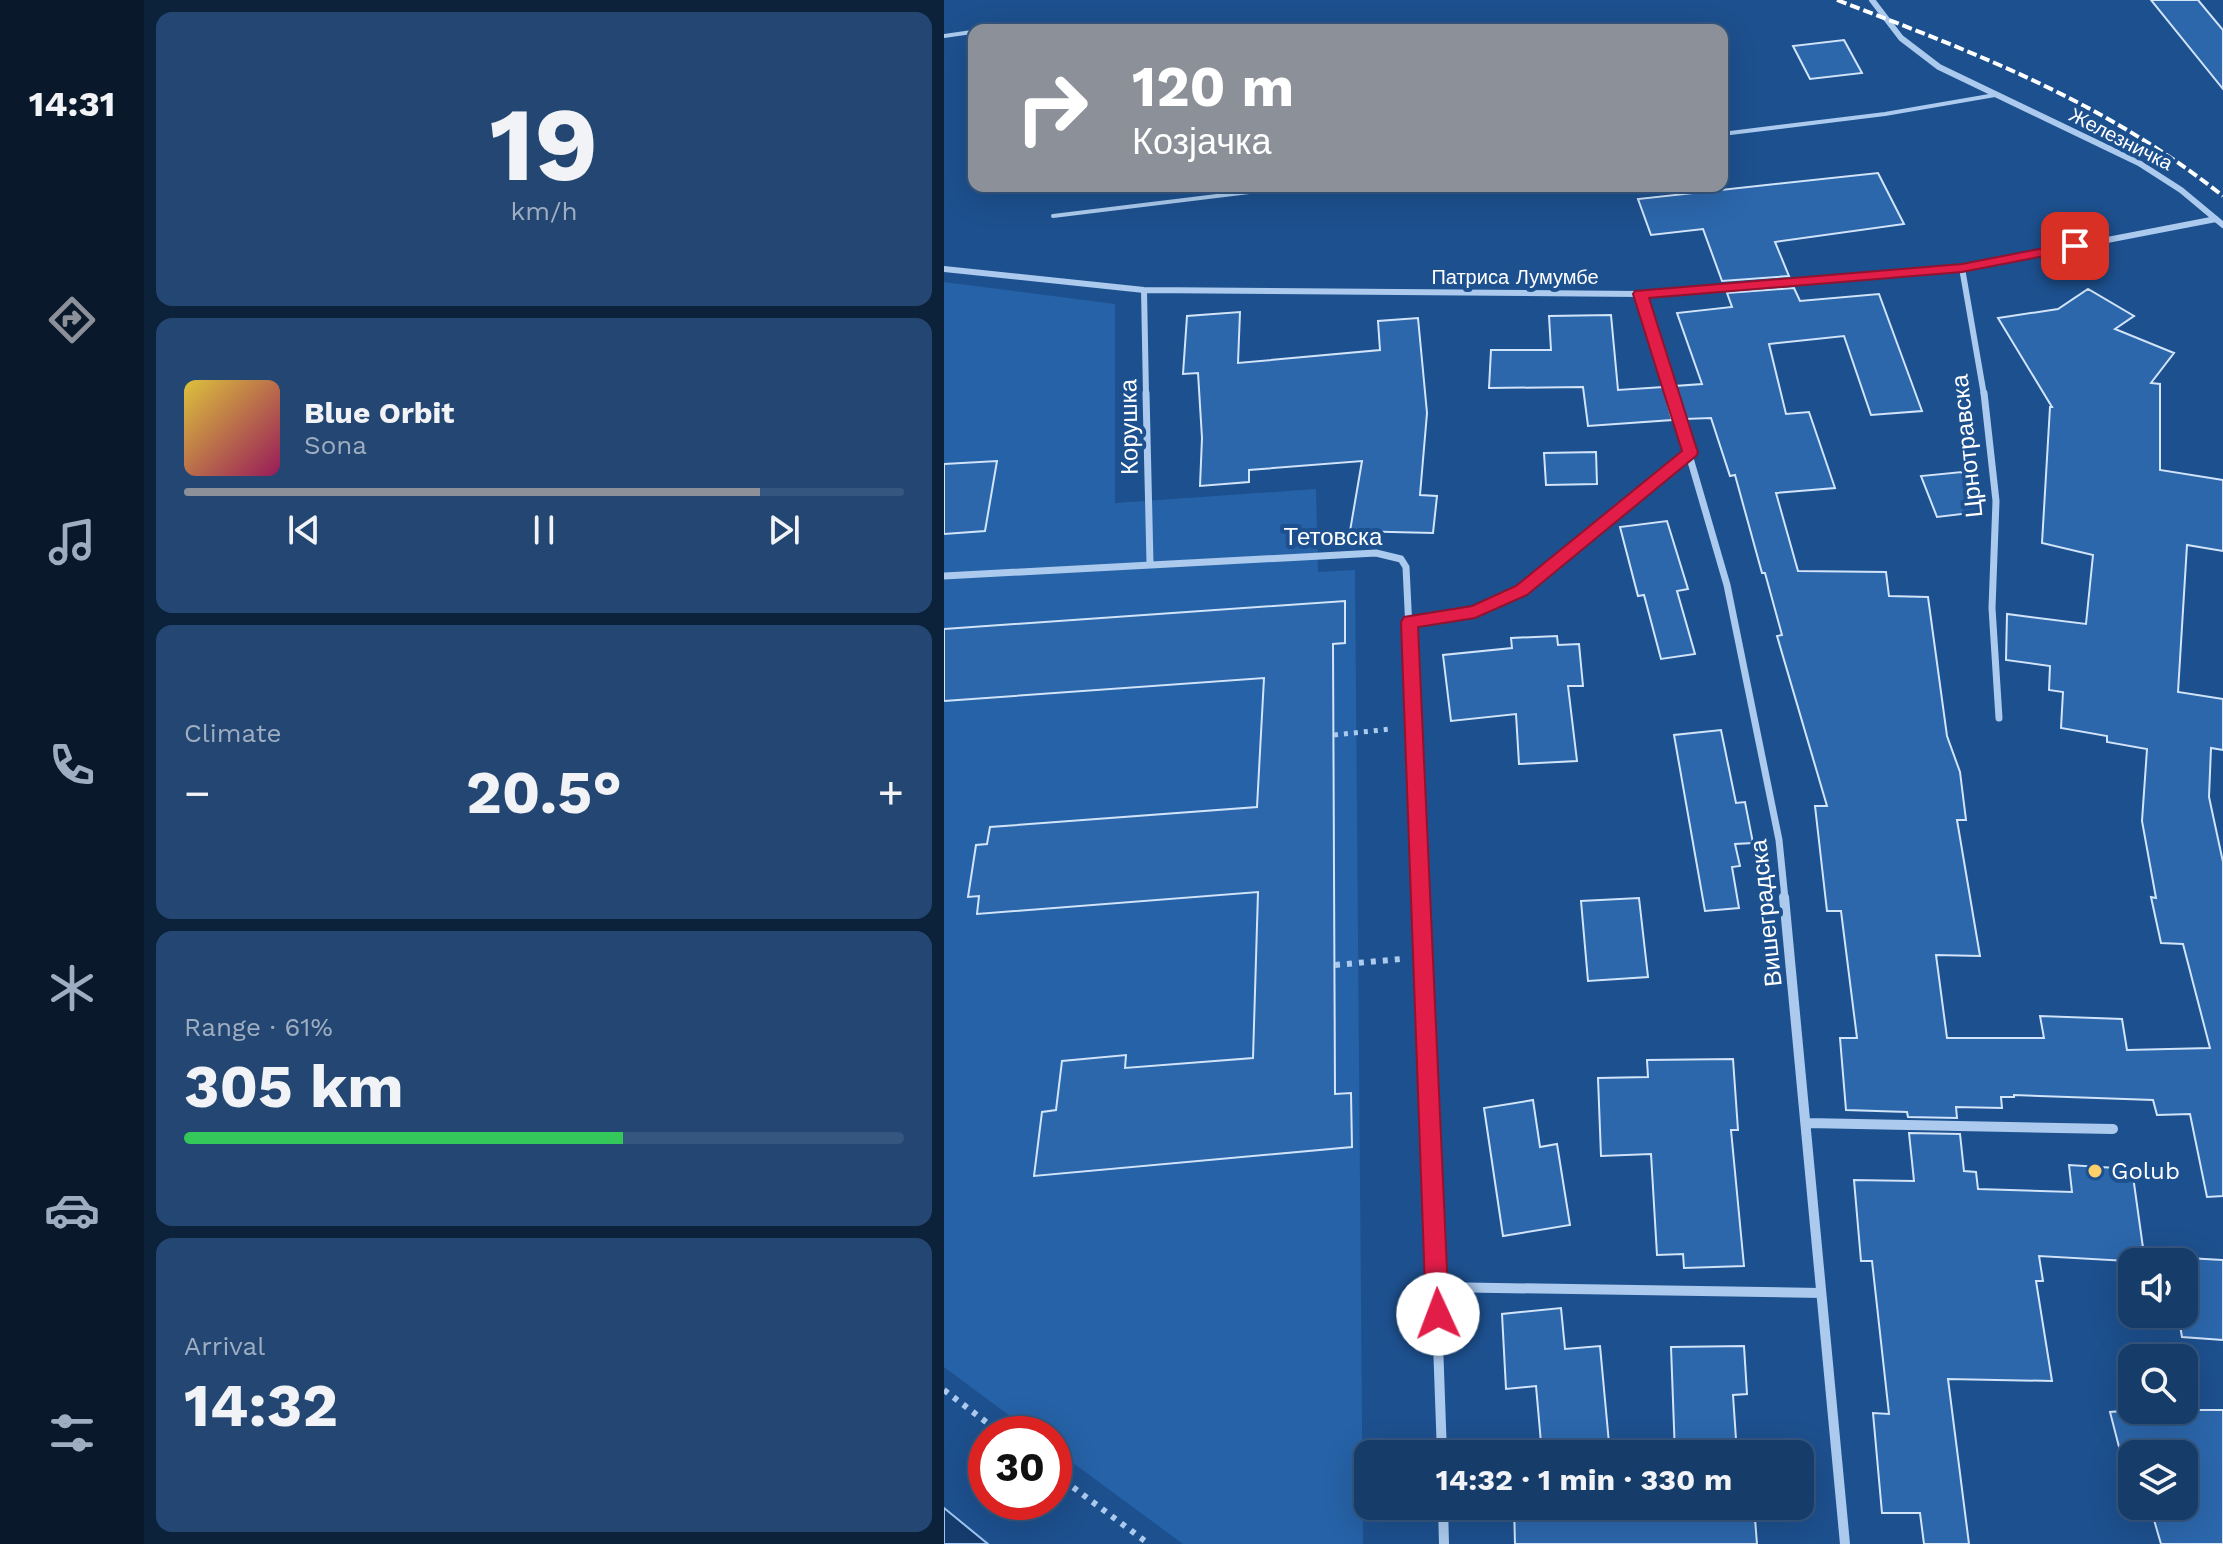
<!DOCTYPE html>
<meta charset="utf-8">
<style>
:root{--surface:#163c6a;--page:#234772;--text:#f1f3f6;--muted:#9eadc1;--line:#35567e;--accent:#8c9099}
body{margin:0;font-family:"Work Sans",sans-serif;background:var(--page);color:var(--text);height:100vh;display:flex;flex-direction:column;font-size:30px;white-space:nowrap}
*{box-sizing:border-box;margin:0}
p{font-size:26px;color:var(--muted)}
.icon{flex:none;width:44px;height:44px;fill:none;stroke:currentColor;stroke-width:2;stroke-linecap:round;stroke-linejoin:round}
.map{position:relative;flex:1;overflow:hidden}
.sheet{display:flex;flex-direction:column;gap:12px;padding:12px;background:#0c213a;width:800px}
.sheet>*{flex:none}
.top-card{position:absolute;left:24px;top:24px;width:760px;height:168px;border-radius:16px;box-shadow:0 8px 32px #0002,0 0 0 2px var(--line);background:#8c9099;color:#fff;overflow:hidden}
.buttons{position:absolute;left:1174px;top:1248px;display:grid;gap:16px}
.buttons a{display:grid;place-items:center;width:80px;height:80px;border-radius:16px;background:var(--surface);box-shadow:0 8px 32px #0002,0 0 0 2px var(--line);font-size:40px}
.speed{position:absolute;left:24px;top:1416px;display:flex;gap:16px;font-size:40px;font-weight:700;text-align:center}
.speed>*{display:grid;place-content:center;width:104px;height:104px;border-radius:50%;background:var(--surface);box-shadow:0 8px 32px #0002,0 0 0 2px var(--line);line-height:1}
.speed .limit{border:12px solid #d22;background:#fff;color:#111}
.pin{position:absolute;display:grid;place-items:center;width:68px;height:68px;color:#fff;margin:-34px;border-radius:16px;box-shadow:0 4px 12px #0006}
.me{position:absolute;width:88px;margin:-44px;rotate:358deg;stroke-linejoin:round;filter:drop-shadow(0 0 6px #0008)}
.turn{display:flex;align-items:center;gap:28px;height:168px;padding:0 32px;font-size:36px}
.turn .icon{width:104px;height:104px;stroke-width:2.5}
.turn b{display:block;font-size:56px;line-height:68px}
.big{font-size:60px;font-weight:700;line-height:1.1}
.sheet .card{flex:1;display:flex;flex-direction:column;justify-content:center;gap:12px;min-width:0;padding:0 28px;border-radius:16px;background:var(--page)}
.sheet .dial{align-items:center;gap:0}
.dial b{font-size:104px;line-height:1}
.song{display:flex;align-items:center;gap:24px}
.cover{width:96px;height:96px;border-radius:12px;background:linear-gradient(135deg,hsl(50 70% 55%),hsl(330 70% 35%))}
.played{height:8px;border-radius:4px;background:linear-gradient(90deg,var(--accent) 80%,var(--line) 80%)}
.keys{display:flex;justify-content:space-around;direction:ltr}
.heat{display:flex;justify-content:space-between;align-items:center;font-size:44px;direction:ltr}
.charge{height:12px;border-radius:6px;background:linear-gradient(90deg,#34c759 61%,var(--line) 0)}
.trip{position:absolute;left:410px;top:1440px;width:460px;height:80px;border-radius:16px;background:var(--surface);box-shadow:0 8px 32px #0002,0 0 0 2px var(--line);font-weight:700;line-height:80px;text-align:center}
main{display:flex;flex:1;min-height:0}
.dock{display:flex;flex-direction:column;width:144px;justify-content:space-around;align-items:center;background:#09182a;color:var(--muted)}
.dock .icon{width:56px;height:56px}
.dock .active{color:var(--accent)}
.dock b{font-size:36px;color:var(--text)}
.map>svg:first-child{display:block}
.green{fill:#2662a7}
.water{fill:#143b6c;stroke:#9ec5ef;stroke-width:2}
.building{fill:#2c67ac;stroke:#d1e4f9;stroke-width:2}
.lines{fill:none;stroke-linecap:round;stroke-linejoin:round}
.path-far1{stroke:#abcaed;stroke-width:5;stroke-dasharray:4 6;stroke-linecap:butt}
.path{stroke:#abcaed;stroke-width:6;stroke-dasharray:5 7;stroke-linecap:butt}
.lane{stroke:#abcaed;stroke-width:4}
.street-far2{stroke:#abcaed;stroke-width:6}
.street-far1{stroke:#abcaed;stroke-width:7}
.street{stroke:#abcaed;stroke-width:10}
.rail{stroke:#fff;stroke-width:4;stroke-dasharray:10 4;stroke-linecap:butt}
.route{fill:#e11d48;stroke:#92132f;stroke-width:2}
.poi-dot{fill:#fdd069;stroke:#1d508e;stroke-width:3}
.labels{text-anchor:middle;stroke-width:8;stroke-linejoin:round;paint-order:stroke}
.far-street-label{font-size:20px;fill:#fff;stroke:#1d508e}
.street-label{font-size:24px;fill:#fff;stroke:#1d508e}
.poi-label{font-size:24px;fill:#fff;stroke:#1d508e;text-anchor:start}
</style>
<main>
<nav class="dock">
<b>14:31</b>
<svg class="icon active" aria-label="directions" viewBox="0 0 24 24"><path d="M12 3l9 9-9 9-9-9zM9 14v-3h6M13 9l2 2-2 2"/></svg>
<svg class="icon" aria-label="music" viewBox="0 0 24 24"><path d="M9 18V5l10-2v13"/><circle cx="6" cy="18" r="3"/><circle cx="16" cy="16" r="3"/></svg>
<svg class="icon" aria-label="phone" viewBox="0 0 24 24"><path d="M5 4h4l2 5-3 2q2 4 5 5l2-3 5 2v4C11 20 4 13 5 4z"/></svg>
<svg class="icon" aria-label="climate" viewBox="0 0 24 24"><path d="M12 3v18M4 7l16 10M4 17L20 7"/></svg>
<svg class="icon" aria-label="car" viewBox="0 0 24 24"><path d="M5 17H2v-5l4-1 3-4h7l3 4 3 1v5h-3M9 17h6M6 11h13"/><circle cx="7" cy="17" r="2"/><circle cx="17" cy="17" r="2"/></svg>
<svg class="icon" aria-label="filters" viewBox="0 0 24 24"><path d="M4 7h16M4 17h16"/><circle cx="9" cy="7" r="2"/><circle cx="15" cy="17" r="2"/></svg>
</nav>
<section class="sheet">
<div class="card dial"><b>19</b><p>km/h</p></div>
<div class="card">
<div class="song"><i class="cover"></i><div><b>Blue Orbit</b><p>Sona</p></div></div>
<div class="played"></div>
<div class="keys"><svg class="icon" aria-label="previous" viewBox="0 0 24 24"><path d="M18 5L8 12l10 7zM5 5v14"/></svg><svg class="icon" aria-label="pause" viewBox="0 0 24 24"><path d="M8 5v14M16 5v14"/></svg><svg class="icon" aria-label="next" viewBox="0 0 24 24"><path d="M6 5l10 7-10 7zM19 5v14"/></svg></div>
</div>
<div class="card"><p>Climate</p>
<div class="heat"><a>−</a><b class="big">20.5°</b><a>+</a></div>
</div>
<div class="card"><p>Range · 61%</p><b class="big">305 km</b><div class="charge"></div></div>
<div class="card"><p>Arrival</p><b class="big">14:32</b></div>
</section>
<div class="map">
<svg width="1279" height="1544" viewBox="0 0 1279 1544">
<rect width="100%" height="100%" fill="#1d508e"/>
<path class="green" d="M 0,282 L 171,304 L 171,503 L 372,489 L 374,572 L 411,570 L 419,1544 L 239,1544 L 110,1449 L 110,1434 L 90,1434 L 0,1367 Z"/>
<path class="water" d="M 0,1508 L 44,1544 L 0,1544 Z"/>
<path class="building" d="M 1207,0 L 1254,0 L 1279,30 L 1279,89 Z
M 900,40 L 918,73 L 866,79 L 849,46 Z
M 934,173 L 960,224 L 831,242 L 845,276 L 778,281 L 759,229 L 707,235 L 694,199 Z
M 850,288 L 856,301 L 935,294 L 978,411 L 927,415 L 900,336 L 825,344 L 842,414 L 865,412 L 891,488 L 832,493 L 854,571 L 942,572 L 945,596 L 984,597 L 1003,736 L 1016,772 L 1022,820 L 1013,820 L 1036,956 L 992,955 L 1003,1038 L 1100,1038 L 1096,1016 L 1178,1019 L 1183,1050 L 1266,1048 L 1239,944 L 1217,943 L 1207,897 L 1212,898 L 1198,821 L 1203,749 L 1163,742 L 1163,736 L 1117,728 L 1119,692 L 1105,690 L 1106,666 L 1062,660 L 1063,614 L 1142,624 L 1149,555 L 1098,543 L 1106,407 L 1108,407 L 1054,318 L 1114,309 L 1144,289 L 1190,316 L 1171,329 L 1230,353 L 1207,383 L 1216,384 L 1216,470 L 1279,480 L 1279,551 L 1243,545 L 1234,692 L 1279,699 L 1279,750 L 1267,748 L 1265,797 L 1279,862 L 1279,1196 L 1263,1197 L 1246,1114 L 1213,1115 L 1209,1100 L 1070,1095 L 1070,1097 L 1057,1097 L 1058,1108 L 1012,1107 L 1013,1118 L 964,1117 L 963,1112 L 902,1110 L 896,1038 L 913,1038 L 897,911 L 883,911 L 871,806 L 883,806 L 833,636 L 838,635 L 821,573 L 818,573 L 791,475 L 786,476 L 767,418 L 741,419 L 731,386 L 758,384 L 733,313 L 788,307 L 783,293 Z
M 296,312 L 294,363 L 436,350 L 434,321 L 474,318 L 483,413 L 476,495 L 493,496 L 489,533 L 406,531 L 418,461 L 305,470 L 305,482 L 256,486 L 258,438 L 254,373 L 239,374 L 243,316 Z
M 667,315 L 674,390 L 719,387 L 728,420 L 644,426 L 639,387 L 545,388 L 547,350 L 607,350 L 605,316 Z
M 652,452 L 653,484 L 602,485 L 600,453 Z
M 53,461 L 41,531 L 0,534 L 0,464 Z
M 1018,472 L 1035,512 L 993,517 L 977,476 Z
M 723,521 L 744,589 L 733,591 L 751,654 L 717,659 L 700,595 L 694,596 L 676,527 Z
M 401,601 L 401,643 L 389,644 L 391,1094 L 407,1093 L 408,1147 L 90,1176 L 98,1112 L 112,1110 L 118,1061 L 182,1055 L 181,1068 L 309,1058 L 314,892 L 33,914 L 35,896 L 24,897 L 32,845 L 43,844 L 46,827 L 313,807 L 320,678 L 0,701 L 0,629 Z
M 613,636 L 614,645 L 635,644 L 639,686 L 624,686 L 633,761 L 575,764 L 572,714 L 507,721 L 499,655 L 568,648 L 567,638 Z
M 777,730 L 792,803 L 801,802 L 809,843 L 791,844 L 796,866 L 788,867 L 795,908 L 761,911 L 730,735 Z
M 695,898 L 704,977 L 644,981 L 637,901 Z
M 789,1059 L 794,1130 L 787,1130 L 800,1266 L 740,1268 L 739,1254 L 713,1255 L 707,1154 L 657,1156 L 654,1078 L 704,1077 L 703,1060 Z
M 589,1100 L 596,1147 L 613,1144 L 626,1225 L 559,1236 L 540,1108 Z
M 965,1133 L 1016,1134 L 1020,1171 L 1032,1172 L 1034,1189 L 1128,1192 L 1125,1165 L 1188,1169 L 1201,1262 L 1095,1256 L 1099,1281 L 1092,1281 L 1108,1381 L 1004,1379 L 1025,1544 L 980,1544 L 976,1513 L 938,1513 L 929,1413 L 945,1414 L 928,1261 L 917,1261 L 910,1180 L 970,1181 Z
M 1225,1257 L 1279,1260 L 1279,1340 L 1238,1337 L 1234,1314 L 1240,1314 L 1240,1262 L 1226,1262 Z
M 617,1308 L 621,1349 L 656,1346 L 666,1454 L 598,1454 L 592,1386 L 562,1389 L 558,1314 Z
M 800,1346 L 803,1394 L 789,1395 L 793,1454 L 731,1454 L 727,1347 Z
M 1192,1410 L 1279,1410 L 1279,1544 L 1217,1544 L 1206,1506 L 1240,1506 L 1240,1454 L 1188,1454 L 1188,1474 L 1182,1474 L 1166,1412 Z
M 570,1506 L 810,1506 L 813,1544 L 571,1544 Z"/>
<g class="lines">
<path class="path-far1" d="M 390,735 L 447,729"/>
<path class="path" d="M 391,965 L 457,959
M 0,1390 L 58,1434
M 110,1473 L 205,1544"/>
<path class="lane" d="M 0,36 L 28,32
M 778,134 L 941,114 L 1051,95
M 109,216 L 355,186"/>
<path class="street-far2" d="M 928,0 L 957,38 L 995,67 L 1195,163 L 1237,190 L 1279,225
M 1018,268 L 1040,395
M 0,269 L 200,290 L 696,294 L 1018,268 L 1272,219
M 200,290 L 202,395
M 696,294 L 728,395"/>
<path class="street-far1" d="M 202,393 L 206,563
M 727,393 L 783,585 L 835,840 L 841,899
M 1040,393 L 1052,501 L 1048,608 L 1055,718
M 0,576 L 432,553 L 457,559 L 462,567 L 478,899
M 466,622 L 531,612 L 577,590 L 746,453"/>
<path class="street" d="M 478,897 L 498,1454
M 840,897 L 901,1544
M 863,1123 L 1169,1129
M 493,1287 L 877,1293
M 499,1506 L 500,1544"/>
<path class="rail" d="M 893,0 C 1034,54 1159,101 1279,196"/>
</g>
<path class="route" d="M 1131,242 L 1136,243 L 1136,249 L 1018,272 L 705,298 L 754,453 L 752,456 L 583,595 L 531,618 L 474,627 L 505,1314 L 502,1322 L 494,1326 L 486,1322 L 482,1314 L 457,622 L 460,617 L 528,606 L 572,586 L 738,451 L 689,294 L 691,291 L 1018,264 Z"/>
<circle class="poi-dot" cx="1151" cy="1171" r="8"/>
<g class="labels">
<g class="far-street-label">
<text transform="translate(1177 139) rotate(27)" y="7">Железничка</text>
<text x="571" y="284">Патриса Лумумбе</text>
</g>
<g class="street-label">
<text transform="translate(185 427) rotate(-91)" y="8">Корушка</text>
<text transform="translate(1023 446) rotate(-96)" y="8">Црнотравска</text>
<text x="389" y="545">Тетовска</text>
<text transform="translate(822 913) rotate(-96)" y="8">Вишеградска</text>
</g>
<g class="poi-label">
<text x="1167" y="1179">Golub</text>
</g>
</g>
</svg>
<div class="buttons">
<a><svg class="icon" aria-label="sound" viewBox="0 0 24 24"><path d="M4 9h4l5-4v14l-5-4H4zM17 9q2 3 0 6"/></svg></a>
<a><svg class="icon" aria-label="search" viewBox="0 0 24 24"><circle cx="10" cy="10" r="6"/><path d="M15 15l6 6"/></svg></a>
<a><svg class="icon" aria-label="layers" viewBox="0 0 24 24"><path d="M12 4l9 5-9 5-9-5zM3 14l9 5 9-5"/></svg></a>
</div>
<div class="speed"><div class="limit">30</div></div>
<div class="pin" style="left:1131px;top:246px;background:#d93025"><svg class="icon" aria-label="arrive" viewBox="0 0 24 24"><path d="M6 21V4h12l-3 4 3 4H6"/></svg></div>
<svg class="me" style="left:494px;top:1314px" viewBox="-20 -20 40 40"><circle r="19" fill="#fff"/><path d="M0-13L10 11 0 6-10 11z" fill="#e11d48"/></svg>
<div class="trip">14:32 · 1 min · 330 m</div>
<div class="top-card">
<div class="turn"><svg class="icon" aria-label="right" viewBox="0 0 24 24"><path d="M7 20v-9h11M14 6l5 5-5 5"/></svg><div><b>120 m</b>Козјачка</div></div>
</div>
</div>
</main>
